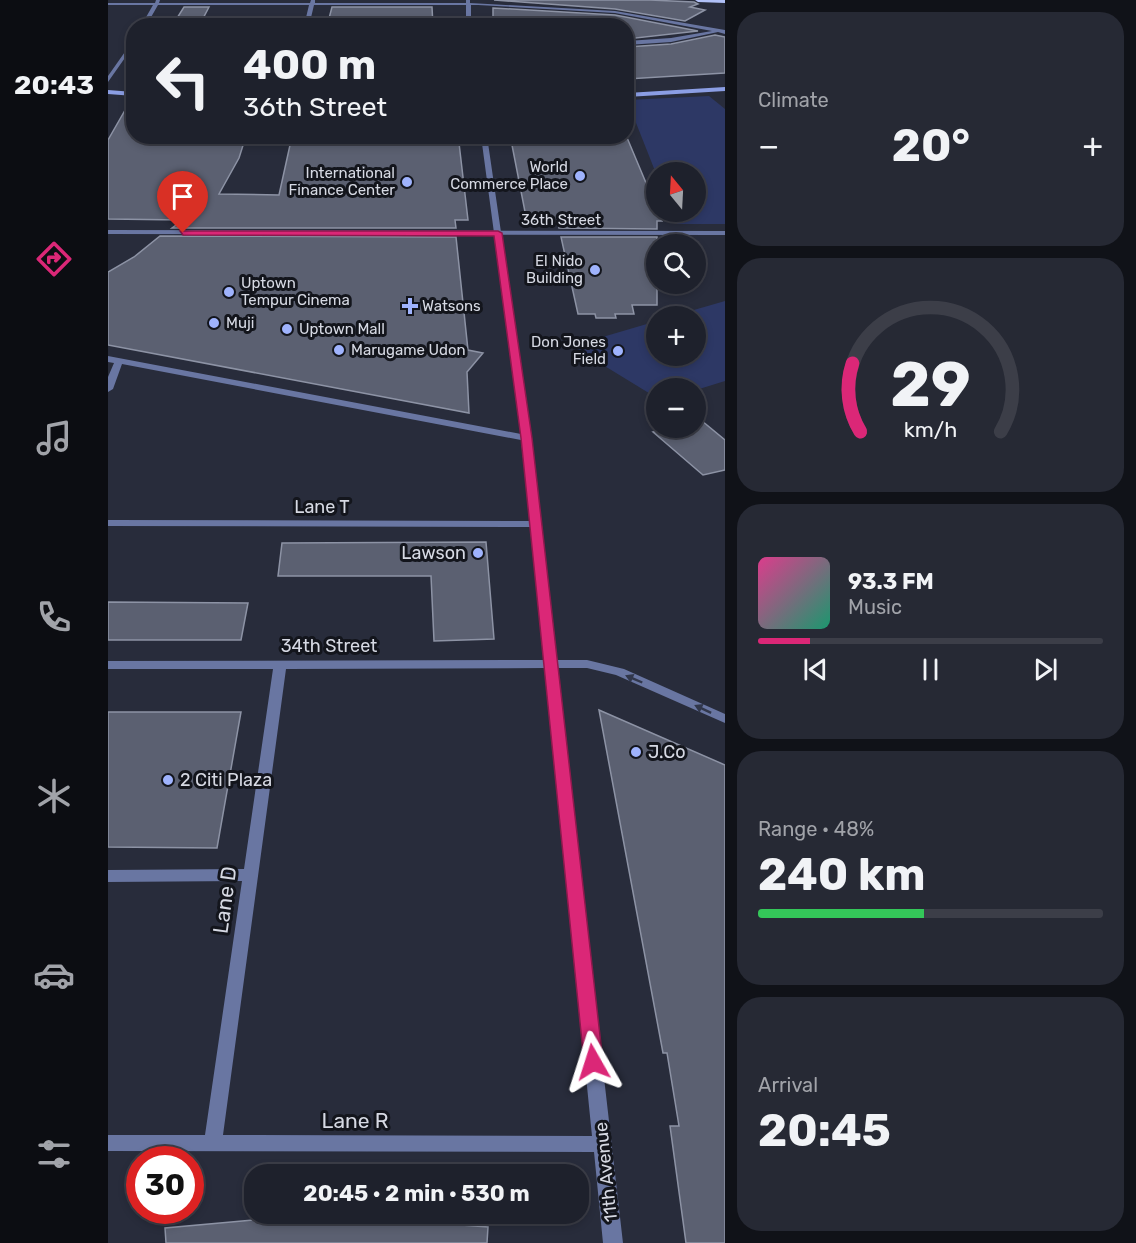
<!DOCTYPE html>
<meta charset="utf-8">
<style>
:root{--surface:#1e212c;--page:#262934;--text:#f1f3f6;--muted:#a1a3a9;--line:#3c3e48;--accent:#db2777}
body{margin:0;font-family:Rubik,sans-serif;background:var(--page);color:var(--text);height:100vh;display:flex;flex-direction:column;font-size:22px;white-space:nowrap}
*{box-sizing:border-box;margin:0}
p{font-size:20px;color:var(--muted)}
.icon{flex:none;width:33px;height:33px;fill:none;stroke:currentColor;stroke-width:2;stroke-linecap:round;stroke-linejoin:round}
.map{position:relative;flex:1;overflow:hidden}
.details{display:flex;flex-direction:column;gap:12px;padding:12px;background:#101218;width:411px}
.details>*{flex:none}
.top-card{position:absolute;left:18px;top:18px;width:508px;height:126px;border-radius:24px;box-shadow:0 3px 9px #0003,0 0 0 2px var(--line);background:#1e212c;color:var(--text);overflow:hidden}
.needle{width:39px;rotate:342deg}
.buttons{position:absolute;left:538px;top:162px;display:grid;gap:12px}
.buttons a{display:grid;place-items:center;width:60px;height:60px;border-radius:50%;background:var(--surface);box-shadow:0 3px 9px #0003,0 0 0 2px var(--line);font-size:30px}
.speed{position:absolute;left:18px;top:1146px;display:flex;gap:12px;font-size:30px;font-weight:700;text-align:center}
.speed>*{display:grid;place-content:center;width:78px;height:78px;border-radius:50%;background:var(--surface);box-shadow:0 3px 9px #0003,0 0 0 2px var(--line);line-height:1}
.speed .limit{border:9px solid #d22;background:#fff;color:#111}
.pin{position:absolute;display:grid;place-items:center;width:51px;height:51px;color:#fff;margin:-62px -26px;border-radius:50% 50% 50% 0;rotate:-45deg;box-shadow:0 0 6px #0007}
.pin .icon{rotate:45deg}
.me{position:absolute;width:66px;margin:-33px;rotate:354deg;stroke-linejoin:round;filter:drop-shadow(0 0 4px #0008)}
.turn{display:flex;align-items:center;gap:21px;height:126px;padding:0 18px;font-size:27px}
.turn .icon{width:78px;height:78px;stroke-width:2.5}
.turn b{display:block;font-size:42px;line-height:51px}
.big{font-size:45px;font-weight:700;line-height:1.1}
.details .tile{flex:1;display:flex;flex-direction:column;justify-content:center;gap:9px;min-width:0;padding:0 21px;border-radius:24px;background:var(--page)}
.details .dial{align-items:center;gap:0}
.dial svg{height:156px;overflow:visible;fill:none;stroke:var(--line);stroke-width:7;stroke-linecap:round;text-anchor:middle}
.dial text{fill:var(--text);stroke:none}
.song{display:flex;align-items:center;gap:18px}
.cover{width:72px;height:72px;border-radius:9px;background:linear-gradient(135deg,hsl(330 70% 55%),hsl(160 70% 35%))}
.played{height:6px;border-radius:3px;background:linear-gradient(90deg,var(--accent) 15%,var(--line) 15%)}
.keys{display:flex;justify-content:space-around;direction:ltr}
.heat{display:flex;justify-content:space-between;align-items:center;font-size:33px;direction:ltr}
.charge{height:9px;border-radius:4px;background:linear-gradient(90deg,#34c759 48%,var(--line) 0)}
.trip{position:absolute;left:136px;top:1164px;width:345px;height:60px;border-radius:24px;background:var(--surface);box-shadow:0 3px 9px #0003,0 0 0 2px var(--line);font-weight:700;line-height:60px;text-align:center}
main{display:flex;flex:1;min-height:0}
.tab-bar{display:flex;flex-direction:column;width:108px;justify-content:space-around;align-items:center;background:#0c0d12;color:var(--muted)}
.tab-bar .icon{width:42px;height:42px}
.tab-bar .on{color:var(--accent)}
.tab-bar b{font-size:27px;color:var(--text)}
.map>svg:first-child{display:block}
.green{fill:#2d3865}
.building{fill:#5b6071;stroke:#8d93a5;stroke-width:1.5}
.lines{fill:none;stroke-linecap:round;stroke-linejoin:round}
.minor{fill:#6976a2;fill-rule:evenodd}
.tertiary{fill:#6976a2;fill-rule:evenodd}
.secondary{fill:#8b9ee4;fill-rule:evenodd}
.primary{fill:#b0c0f7;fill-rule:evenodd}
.oneway{fill:#31374b}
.route{fill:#db2777;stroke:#8e194d;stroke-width:1.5}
.poi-dot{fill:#9fb3fd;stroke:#13151c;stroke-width:2}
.labels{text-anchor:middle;stroke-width:6;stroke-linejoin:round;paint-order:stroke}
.far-poi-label{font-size:15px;fill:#d6d9e3;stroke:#13151c;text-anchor:start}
.far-street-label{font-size:15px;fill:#d6d9e3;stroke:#13151c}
.street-label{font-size:18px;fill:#d6d9e3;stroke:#13151c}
.poi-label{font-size:18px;fill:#d6d9e3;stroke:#13151c;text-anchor:start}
.near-street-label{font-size:21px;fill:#d6d9e3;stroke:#13151c}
</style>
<main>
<nav class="tab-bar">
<b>20:43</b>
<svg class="icon on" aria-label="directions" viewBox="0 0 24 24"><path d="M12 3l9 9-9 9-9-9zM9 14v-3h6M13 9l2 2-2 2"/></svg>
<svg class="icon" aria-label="music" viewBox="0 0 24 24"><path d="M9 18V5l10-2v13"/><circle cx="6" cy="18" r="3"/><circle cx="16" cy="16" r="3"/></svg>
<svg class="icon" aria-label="phone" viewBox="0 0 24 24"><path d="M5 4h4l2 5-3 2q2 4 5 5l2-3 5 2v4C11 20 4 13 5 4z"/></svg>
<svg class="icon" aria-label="climate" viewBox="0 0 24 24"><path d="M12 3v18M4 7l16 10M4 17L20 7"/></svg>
<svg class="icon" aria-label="car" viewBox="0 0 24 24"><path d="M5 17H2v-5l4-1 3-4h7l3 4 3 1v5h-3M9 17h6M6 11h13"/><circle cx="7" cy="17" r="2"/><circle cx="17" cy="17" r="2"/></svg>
<svg class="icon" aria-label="filters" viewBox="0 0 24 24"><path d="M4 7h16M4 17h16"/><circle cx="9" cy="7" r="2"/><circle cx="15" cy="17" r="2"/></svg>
</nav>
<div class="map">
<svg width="617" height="1243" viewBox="0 0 617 1243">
<rect width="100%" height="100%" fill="#282c3b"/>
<path class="green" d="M 601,96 L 617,109 L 617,224 L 569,224 L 564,212 L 588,212 L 588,172 L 549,172 L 549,176 L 519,100 Z
M 617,301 L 617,381 L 588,390 L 549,388 L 549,398 L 464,346 L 549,321 L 549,356 L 588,356 L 588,316 L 565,316 Z"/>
<path class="building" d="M 386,0 L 542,0 L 586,2 L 590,4 L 582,7 L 597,10 L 577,21 L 507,9 Z
M 76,7 L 101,7 L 91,26 L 64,26 Z
M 224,7 L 324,7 L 325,26 L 219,26 Z
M 385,8 L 507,15 L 590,31 L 519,39 L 519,26 L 385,23 Z
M 607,35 L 617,37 L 617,73 L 519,79 L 519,47 L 563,44 Z
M 24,98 L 26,136 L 138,136 L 131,158 L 111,194 L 171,195 L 184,136 L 244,136 L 244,144 L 351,143 L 360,220 L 347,220 L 348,228 L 64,228 L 75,220 L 0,219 L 0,140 Z
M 488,136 L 518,136 L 520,140 L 554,221 L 549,221 L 549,229 L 451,228 L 450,222 L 419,222 L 403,140 L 489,140 Z
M 52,236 L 348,237 L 360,350 L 375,353 L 359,372 L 361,413 L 0,345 L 0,272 L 26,257 Z
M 453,237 L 549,237 L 549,305 L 524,305 L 526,314 L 507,314 L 508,318 L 488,318 L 487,314 L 470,314 Z
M 588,416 L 617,440 L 617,470 L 595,475 L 545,432 L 565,428 L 588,428 Z
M 378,542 L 386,639 L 326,641 L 323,576 L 170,576 L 174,543 Z
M 0,602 L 140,603 L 133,640 L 0,640 Z
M 491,710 L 617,765 L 617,1243 L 578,1243 L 562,1126 L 571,1126 L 559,1053 L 555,1053 Z
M 0,712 L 133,712 L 109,848 L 0,847 Z
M 167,1218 L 258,1218 L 380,1227 L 379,1243 L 58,1243 L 57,1228 Z"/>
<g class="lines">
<path class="minor" d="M 48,0 L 52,0 L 51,3 L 202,3 L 203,0 L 207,0 L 207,3 L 358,3 L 358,0 L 362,0 L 362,3 L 507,11 L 617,30 L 617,34 L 610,32 L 563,42 L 519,45 L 519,41 L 563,38 L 604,31 L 507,13 L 370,5 L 363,5 L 363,26 L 358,26 L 358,5 L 206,5 L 201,26 L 196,26 L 201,5 L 50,5 L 38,26 L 33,26 L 45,5 L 0,5 L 0,3 L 47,3 Z
M 26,39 L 26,45 L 0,82 L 0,76 Z
M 373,136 L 379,136 L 423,438 L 448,660 L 479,660 L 516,669 L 617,714 L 617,723 L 508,675 L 479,668 L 449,668 L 515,1243 L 495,1243 L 486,1152 L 0,1151 L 0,1135 L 97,1135 L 134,881 L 0,882 L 0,870 L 136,869 L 165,669 L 0,669 L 0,661 L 436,660 L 422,527 L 0,526 L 0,520 L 422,521 L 413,440 L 14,364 L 5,389 L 0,392 L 0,377 L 6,363 L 0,362 L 0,356 L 413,434 ZM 437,668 L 484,1136 L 115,1135 L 178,669 Z"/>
<path class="tertiary" d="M 0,230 L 617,231 L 617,235 L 0,234 Z"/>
<path class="secondary" d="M 617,87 L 617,91 L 519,97 L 519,93 Z
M 0,90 L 26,92 L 26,96 L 0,94 Z"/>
<path class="primary" d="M 587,0 L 617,0 L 617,3 L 590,2 Z"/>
</g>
<defs><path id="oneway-solid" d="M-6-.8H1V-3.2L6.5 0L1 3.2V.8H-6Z" transform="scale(1.5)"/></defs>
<g class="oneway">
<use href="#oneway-solid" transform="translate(526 679) rotate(-157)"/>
<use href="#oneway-solid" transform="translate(595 709) rotate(-155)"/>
</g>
<path class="route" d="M 72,231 L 390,231 L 394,233 L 424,438 L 495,1062 L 492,1068 L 485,1070 L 478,1068 L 476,1062 L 413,438 L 386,236 L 75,235 Z"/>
<g class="poi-dot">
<circle cx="472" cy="176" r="6"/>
<circle cx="299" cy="182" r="6"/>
<circle cx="487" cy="270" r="6"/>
<circle cx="121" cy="292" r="6"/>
<path d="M299 297h6v6h6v6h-6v6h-6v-6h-6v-6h6z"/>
<circle cx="106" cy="323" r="6"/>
<circle cx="179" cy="329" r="6"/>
<circle cx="231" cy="350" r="6"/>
<circle cx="510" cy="351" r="6"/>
<circle cx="370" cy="553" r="6"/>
<circle cx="528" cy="752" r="6"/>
<circle cx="60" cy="780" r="6"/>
</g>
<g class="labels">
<g class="far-poi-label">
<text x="460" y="172" text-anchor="end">World<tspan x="460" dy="17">Commerce Place</tspan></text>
<text x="287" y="178" text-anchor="end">International<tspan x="287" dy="17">Finance Center</tspan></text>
<text x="475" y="266" text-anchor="end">El Nido<tspan x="475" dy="17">Building</tspan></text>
<text x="133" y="288">Uptown<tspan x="133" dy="17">Tempur Cinema</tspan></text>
<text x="314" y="311">Watsons</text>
<text x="118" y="328">Muji</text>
<text x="191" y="334">Uptown Mall</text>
<text x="498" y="347" text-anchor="end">Don Jones<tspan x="498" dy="17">Field</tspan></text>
<text x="243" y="355">Marugame Udon</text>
</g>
<g class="far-street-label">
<text x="453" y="225">36th Street</text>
</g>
<g class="street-label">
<text x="214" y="513">Lane T</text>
<text x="221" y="652">34th Street</text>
<text transform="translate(498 1172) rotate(-96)" y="6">11th Avenue</text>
</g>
<g class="poi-label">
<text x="358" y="559" text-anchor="end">Lawson</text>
<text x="540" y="758">J.Co</text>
<text x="72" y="786">2 Citi Plaza</text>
</g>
<g class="near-street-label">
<text transform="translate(117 900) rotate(-82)" y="7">Lane D</text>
<text x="247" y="1128">Lane R</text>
</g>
</g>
</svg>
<div class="buttons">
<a><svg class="needle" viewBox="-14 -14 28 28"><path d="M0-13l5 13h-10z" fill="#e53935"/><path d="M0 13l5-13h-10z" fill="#a1a3a9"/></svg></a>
<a><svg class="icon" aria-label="search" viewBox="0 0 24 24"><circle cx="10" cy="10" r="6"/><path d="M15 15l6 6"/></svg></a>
<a>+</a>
<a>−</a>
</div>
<div class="speed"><div class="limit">30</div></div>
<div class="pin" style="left:75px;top:233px;background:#d93025"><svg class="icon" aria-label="arrive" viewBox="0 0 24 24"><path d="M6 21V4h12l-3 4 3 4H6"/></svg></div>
<svg class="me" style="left:485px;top:1062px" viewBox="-20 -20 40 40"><path d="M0-17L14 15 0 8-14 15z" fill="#db2777" stroke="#fff" stroke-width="4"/></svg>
<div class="trip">20:45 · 2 min · 530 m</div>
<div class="top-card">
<div class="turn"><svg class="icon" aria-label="left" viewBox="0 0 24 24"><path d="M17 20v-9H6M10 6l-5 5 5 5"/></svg><div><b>400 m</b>36th Street</div></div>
</div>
</div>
<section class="details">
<div class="tile"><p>Climate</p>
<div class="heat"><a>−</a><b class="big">20°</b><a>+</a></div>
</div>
<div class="tile dial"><svg viewBox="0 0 100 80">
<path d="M14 69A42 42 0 1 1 86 69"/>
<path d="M14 69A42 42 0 0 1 10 34" stroke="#db2777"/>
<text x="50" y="56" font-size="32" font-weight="700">29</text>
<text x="50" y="72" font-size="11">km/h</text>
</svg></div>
<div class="tile">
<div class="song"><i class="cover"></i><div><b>93.3 FM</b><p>Music</p></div></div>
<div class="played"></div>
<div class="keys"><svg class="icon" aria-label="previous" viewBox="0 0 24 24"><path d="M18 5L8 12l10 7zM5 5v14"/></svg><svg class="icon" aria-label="pause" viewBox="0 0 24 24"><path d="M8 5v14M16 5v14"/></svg><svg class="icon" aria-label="next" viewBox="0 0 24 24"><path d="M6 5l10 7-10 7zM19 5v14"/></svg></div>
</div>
<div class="tile"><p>Range · 48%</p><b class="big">240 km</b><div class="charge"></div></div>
<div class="tile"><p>Arrival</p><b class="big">20:45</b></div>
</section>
</main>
